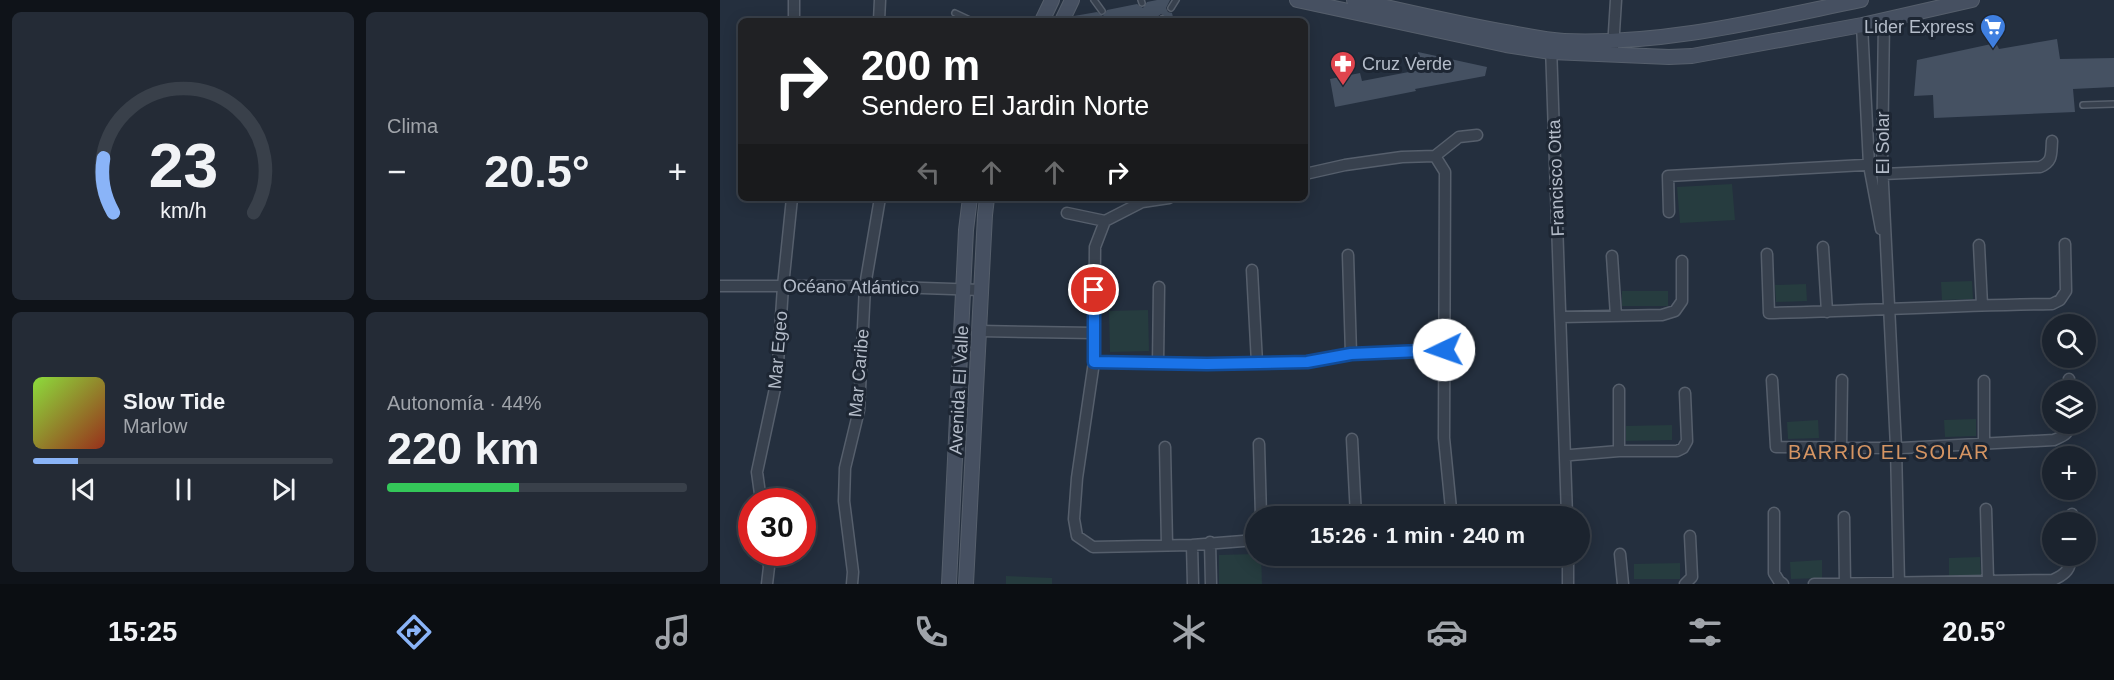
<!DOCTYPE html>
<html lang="es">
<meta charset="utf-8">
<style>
:root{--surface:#1b232e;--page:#242b36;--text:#f1f3f6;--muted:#a0a4aa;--line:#39404a;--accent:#8ab4f8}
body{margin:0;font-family:Helvetica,sans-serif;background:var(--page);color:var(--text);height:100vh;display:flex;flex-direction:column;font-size:22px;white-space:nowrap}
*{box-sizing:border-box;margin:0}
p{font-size:20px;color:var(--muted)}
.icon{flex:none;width:33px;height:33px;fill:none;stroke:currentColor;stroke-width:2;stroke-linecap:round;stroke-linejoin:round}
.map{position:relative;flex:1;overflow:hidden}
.details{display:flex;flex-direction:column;gap:12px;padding:12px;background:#0f1319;width:720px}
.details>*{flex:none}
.top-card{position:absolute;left:18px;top:18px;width:570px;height:183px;border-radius:9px;box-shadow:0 3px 15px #0003,0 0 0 2px var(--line);background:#202124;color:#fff;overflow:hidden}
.buttons{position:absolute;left:1322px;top:314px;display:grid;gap:12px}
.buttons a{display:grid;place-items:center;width:54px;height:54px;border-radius:50%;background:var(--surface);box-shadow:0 3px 15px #0003,0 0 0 2px var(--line);font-size:30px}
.speed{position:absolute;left:18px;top:488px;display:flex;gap:12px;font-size:30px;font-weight:700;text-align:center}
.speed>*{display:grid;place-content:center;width:78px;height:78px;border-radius:50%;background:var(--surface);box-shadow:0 3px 15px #0003,0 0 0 2px var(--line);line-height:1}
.speed .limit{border:9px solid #d22;background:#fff;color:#111}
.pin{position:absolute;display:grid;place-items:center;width:51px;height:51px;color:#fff;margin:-26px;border:3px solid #fff;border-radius:50%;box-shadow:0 2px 6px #0007}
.me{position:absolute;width:66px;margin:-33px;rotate:267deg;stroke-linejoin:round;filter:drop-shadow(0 0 4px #0008)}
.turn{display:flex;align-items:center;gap:21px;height:126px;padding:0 24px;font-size:27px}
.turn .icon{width:78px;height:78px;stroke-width:2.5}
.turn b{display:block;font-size:42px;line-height:51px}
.lanes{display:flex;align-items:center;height:57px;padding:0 24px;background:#0003;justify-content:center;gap:30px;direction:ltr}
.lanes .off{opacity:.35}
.big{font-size:45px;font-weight:700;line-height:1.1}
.details .widget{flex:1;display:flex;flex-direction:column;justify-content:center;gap:9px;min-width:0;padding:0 21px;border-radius:9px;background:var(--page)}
.details .dial{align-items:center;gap:0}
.dial svg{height:156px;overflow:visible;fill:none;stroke:var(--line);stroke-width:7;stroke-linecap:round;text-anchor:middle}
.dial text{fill:var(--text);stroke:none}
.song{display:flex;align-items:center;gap:18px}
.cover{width:72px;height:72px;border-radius:9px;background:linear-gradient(135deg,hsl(90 70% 55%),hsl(10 70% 35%))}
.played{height:6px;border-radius:3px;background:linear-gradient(90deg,var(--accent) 15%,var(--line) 15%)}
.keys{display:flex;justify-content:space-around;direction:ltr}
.heat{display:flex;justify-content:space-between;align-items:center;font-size:33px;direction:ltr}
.charge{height:9px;border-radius:4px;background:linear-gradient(90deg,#34c759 44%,var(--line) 0)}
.details .tiles{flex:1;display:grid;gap:12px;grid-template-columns:repeat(2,1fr)}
.trip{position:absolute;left:525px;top:506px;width:345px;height:60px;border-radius:30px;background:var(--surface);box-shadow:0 3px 15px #0003,0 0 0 2px var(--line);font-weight:700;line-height:60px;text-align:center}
.tabs{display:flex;height:96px;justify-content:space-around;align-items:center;background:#0b0e12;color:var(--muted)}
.tabs .icon{width:42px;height:42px}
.tabs .active{color:var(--accent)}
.tabs b{font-size:27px;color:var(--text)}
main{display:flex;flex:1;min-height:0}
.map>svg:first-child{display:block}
.green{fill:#263c3f}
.building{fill:#455162}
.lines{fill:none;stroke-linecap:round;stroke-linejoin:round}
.lane-casing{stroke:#565f6c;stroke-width:8}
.street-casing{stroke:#565f6c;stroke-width:13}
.secondary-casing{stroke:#565f6c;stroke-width:16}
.lane{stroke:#38414e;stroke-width:5}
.street{stroke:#38414e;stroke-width:10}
.secondary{stroke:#465061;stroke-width:14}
.route-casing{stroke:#114b97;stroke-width:15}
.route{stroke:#1a73e8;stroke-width:10}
.labels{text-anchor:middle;stroke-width:6;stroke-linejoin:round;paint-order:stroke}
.poi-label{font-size:18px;fill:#b4bcc9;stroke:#1d2633;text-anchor:end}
.street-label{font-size:18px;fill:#b4bcc9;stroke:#1d2633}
.neighbourhood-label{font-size:20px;letter-spacing:1.5px;fill:#d59563;stroke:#1d2633}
</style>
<main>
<section class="details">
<div class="tiles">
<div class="widget dial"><svg viewBox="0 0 100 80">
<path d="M14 69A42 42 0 1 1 86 69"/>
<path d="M14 69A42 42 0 0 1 9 41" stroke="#8ab4f8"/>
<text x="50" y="56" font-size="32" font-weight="700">23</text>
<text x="50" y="72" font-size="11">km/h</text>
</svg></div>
<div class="widget"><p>Clima</p>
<div class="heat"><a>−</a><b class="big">20.5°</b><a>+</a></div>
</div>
<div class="widget">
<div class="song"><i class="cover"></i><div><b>Slow Tide</b><p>Marlow</p></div></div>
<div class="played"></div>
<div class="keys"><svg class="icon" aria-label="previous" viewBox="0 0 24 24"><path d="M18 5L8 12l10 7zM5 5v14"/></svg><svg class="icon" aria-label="pause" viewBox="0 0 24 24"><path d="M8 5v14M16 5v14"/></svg><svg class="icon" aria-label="next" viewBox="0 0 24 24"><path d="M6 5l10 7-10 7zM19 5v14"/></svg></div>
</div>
<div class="widget"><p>Autonomía · 44%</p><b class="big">220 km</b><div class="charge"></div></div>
</div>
</section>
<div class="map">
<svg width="1394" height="584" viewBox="0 0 1394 584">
<rect width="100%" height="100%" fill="#242f3e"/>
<path class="green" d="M 1012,184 L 1015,220 L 960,223 L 957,187 Z
M 1252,281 L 1253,299 L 1222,300 L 1221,282 Z
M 1086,284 L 1087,301 L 1056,302 L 1055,285 Z
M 902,291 L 948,291 L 948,306 L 902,306 Z
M 428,310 L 429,351 L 390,352 L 389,311 Z
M 1256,419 L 1256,436 L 1225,437 L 1224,420 Z
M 1098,420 L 1099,438 L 1068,439 L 1067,422 Z
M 952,425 L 952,440 L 906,441 L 906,426 Z
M 535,554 L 541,555 L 542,584 L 499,584 L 499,555 Z
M 1260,557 L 1261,575 L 1229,576 L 1229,558 Z
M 1102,560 L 1102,578 L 1071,579 L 1070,562 Z
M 960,563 L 960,579 L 914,579 L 914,564 Z
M 286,576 L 332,578 L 332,584 L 286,584 Z"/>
<path class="building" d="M 437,0 L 450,0 L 446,8 L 448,12 L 452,13 L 453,17 L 447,18 L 441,14 L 432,21 L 354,21 L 354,16 L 377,12 L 383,16 L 387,10 L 417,4 L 423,8 L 427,2 Z
M 1337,39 L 1340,59 L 1394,58 L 1394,87 L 1353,89 L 1355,112 L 1214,118 L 1213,95 L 1194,96 L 1197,60 L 1276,43 L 1279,49 Z
M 698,52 L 767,67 L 765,76 L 695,89 L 696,91 L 615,107 L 610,79 L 640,73 L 642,81 L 699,70 Z"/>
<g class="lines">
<defs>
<path id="lane" d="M 374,0 L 382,11
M 421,0 L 422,3
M 451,8 L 456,0
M 235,13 L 252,21
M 440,21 L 442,19
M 1363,105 L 1394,104"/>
<path id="street" d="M 1164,20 L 1162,164 L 1176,447 L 1179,584
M 74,21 L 74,0
M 159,21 L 160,0
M 1142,25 L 1149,165 L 1161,229
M 831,46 L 847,516
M 893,48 L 896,0
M 715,156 L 725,172 L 724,438 L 731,509 L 730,516
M 585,174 L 625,165 L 682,157 L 715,156 L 739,137 L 757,135
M 1163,174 L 1320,167 C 1333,162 1331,154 1332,141
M 949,212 L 948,176 L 1162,164
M 347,213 L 385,221 L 422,202 L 449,198
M 385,221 L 375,247 L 374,362 L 357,478 L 354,519 L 357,536 L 373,547 L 472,545 L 536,540
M 1259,245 L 1262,305
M 1103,247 L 1107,312
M 1047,254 L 1049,313 C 1143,311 1237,305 1332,304 L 1340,300 L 1346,291 L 1345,244
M 628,255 L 631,354
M 892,256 L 896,316
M 532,270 L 537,363
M 0,286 L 145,286 L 261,290
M 841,317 L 942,315 L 955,311 L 962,301 L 962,261
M 260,331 L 374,333
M 374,362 L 487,364 L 587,362 L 631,354 L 724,350
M 438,363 L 439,287
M 1349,379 L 1349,390
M 1052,380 L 1056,447 L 1182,448 L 1334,440 C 1343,436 1350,434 1349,423
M 1264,381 L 1264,444
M 899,390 L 899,451
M 632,439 L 636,516
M 539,444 L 541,516
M 445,447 L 447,545
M 1121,448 L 1122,380
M 845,457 L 851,455 L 899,451 L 957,451 L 963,448 L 967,441 L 965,393
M 41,501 L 37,472 L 57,379 L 63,286 L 72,198
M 1266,509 L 1268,580
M 1054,513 L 1054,573 L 1059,581 L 1063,584
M 1124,517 L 1125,583
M 1352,522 L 1352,514
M 490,542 L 491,584
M 472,545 L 473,584
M 47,552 L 49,567 L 47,584
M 900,554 L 903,584
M 848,555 L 848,584
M 132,584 L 133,572 L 124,501 L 125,468 L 139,410 L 145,286 L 160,198
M 965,584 L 972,577 L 970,536
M 1094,584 L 1333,580 C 1346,574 1351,569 1351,555"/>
<path id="secondary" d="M 577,0 L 786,45 L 831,52 L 949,57 L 972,56 L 1142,25 L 1252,0
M 634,0 C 684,11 734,23 785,32 C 804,35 824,40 844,41 C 945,45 1043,20 1141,0
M 322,21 L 332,0
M 342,21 L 352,0
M 229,584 L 246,230 L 250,198
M 246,584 L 265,215 L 267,198"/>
</defs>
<use href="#lane" class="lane-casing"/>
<use href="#street" class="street-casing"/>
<use href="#secondary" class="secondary-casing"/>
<use href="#lane" class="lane"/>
<use href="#street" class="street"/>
<use href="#secondary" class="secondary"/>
</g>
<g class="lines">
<defs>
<path id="route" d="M 374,290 L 374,362 L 487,364 L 587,362 L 631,354 L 724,350"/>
</defs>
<use href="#route" class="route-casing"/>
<use href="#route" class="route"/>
</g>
<defs>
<symbol id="supermarket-pin" viewBox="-11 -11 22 30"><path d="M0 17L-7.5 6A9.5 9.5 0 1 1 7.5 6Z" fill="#3f7fe0" stroke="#1d2633"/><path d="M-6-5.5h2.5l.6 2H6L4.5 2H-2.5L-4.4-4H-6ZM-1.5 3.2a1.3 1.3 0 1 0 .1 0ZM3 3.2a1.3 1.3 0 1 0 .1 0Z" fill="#fff"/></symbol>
<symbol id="pharmacy-pin" viewBox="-11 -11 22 30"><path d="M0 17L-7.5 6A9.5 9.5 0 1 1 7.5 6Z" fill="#e0444e" stroke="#1d2633"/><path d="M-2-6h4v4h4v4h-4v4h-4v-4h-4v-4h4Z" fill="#fff"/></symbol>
</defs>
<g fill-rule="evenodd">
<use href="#supermarket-pin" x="1258" y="12" width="30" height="40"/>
<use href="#pharmacy-pin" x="608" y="49" width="30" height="40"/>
</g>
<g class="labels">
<g class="poi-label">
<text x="1254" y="33">Lider Express</text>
<text x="642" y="70" text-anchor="start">Cruz Verde</text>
</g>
<g class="street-label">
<text transform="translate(1163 143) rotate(-90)" y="6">El Solar</text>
<text transform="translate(836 178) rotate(-92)" y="6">Francisco Otta</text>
<text transform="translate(131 287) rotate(1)" y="6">Océano Atlántico</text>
<text transform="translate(58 350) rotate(-85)" y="6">Mar Egeo</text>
<text transform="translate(139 373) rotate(-85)" y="6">Mar Caribe</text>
<text transform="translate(239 390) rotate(-87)" y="6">Avenida El Valle</text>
</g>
<g class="neighbourhood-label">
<text x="1169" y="459">BARRIO EL SOLAR</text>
</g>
</g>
</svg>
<div class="buttons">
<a><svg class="icon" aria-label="search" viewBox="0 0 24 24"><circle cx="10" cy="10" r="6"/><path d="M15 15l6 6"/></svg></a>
<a><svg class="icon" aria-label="layers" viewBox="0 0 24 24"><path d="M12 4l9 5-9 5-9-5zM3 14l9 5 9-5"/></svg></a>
<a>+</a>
<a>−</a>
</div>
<div class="speed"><div class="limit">30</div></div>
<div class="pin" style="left:374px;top:290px;background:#d93025"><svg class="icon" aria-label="arrive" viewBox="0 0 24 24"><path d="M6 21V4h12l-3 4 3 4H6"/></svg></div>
<svg class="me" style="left:724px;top:350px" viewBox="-20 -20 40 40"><circle r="19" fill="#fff"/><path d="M0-13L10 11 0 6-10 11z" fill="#1a73e8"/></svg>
<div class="trip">15:26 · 1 min · 240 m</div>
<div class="top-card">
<div class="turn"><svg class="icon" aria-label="right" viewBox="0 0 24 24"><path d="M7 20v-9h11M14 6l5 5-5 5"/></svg><div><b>200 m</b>Sendero El Jardin Norte</div></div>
<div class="lanes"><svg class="icon off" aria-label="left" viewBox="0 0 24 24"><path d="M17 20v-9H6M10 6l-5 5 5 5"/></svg><svg class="icon off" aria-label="ahead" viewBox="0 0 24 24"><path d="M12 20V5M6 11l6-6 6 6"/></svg><svg class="icon off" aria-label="ahead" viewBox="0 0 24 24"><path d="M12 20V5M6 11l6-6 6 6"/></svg><svg class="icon" aria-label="right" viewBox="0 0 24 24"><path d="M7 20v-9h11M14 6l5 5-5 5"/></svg></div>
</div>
</div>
</main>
<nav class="tabs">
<b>15:25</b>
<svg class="icon active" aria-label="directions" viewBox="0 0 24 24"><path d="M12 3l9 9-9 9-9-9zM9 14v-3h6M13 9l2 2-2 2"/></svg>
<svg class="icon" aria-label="music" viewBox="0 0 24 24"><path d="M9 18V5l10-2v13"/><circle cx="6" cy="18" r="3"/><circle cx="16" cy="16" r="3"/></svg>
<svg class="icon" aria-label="phone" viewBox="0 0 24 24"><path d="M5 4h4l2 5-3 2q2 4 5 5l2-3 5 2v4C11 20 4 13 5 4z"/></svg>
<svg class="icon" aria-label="climate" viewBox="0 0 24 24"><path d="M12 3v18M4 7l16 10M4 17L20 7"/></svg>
<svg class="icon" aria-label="car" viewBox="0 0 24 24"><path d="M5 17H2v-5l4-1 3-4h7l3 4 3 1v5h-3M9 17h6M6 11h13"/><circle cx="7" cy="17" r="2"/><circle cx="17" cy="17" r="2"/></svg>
<svg class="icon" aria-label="filters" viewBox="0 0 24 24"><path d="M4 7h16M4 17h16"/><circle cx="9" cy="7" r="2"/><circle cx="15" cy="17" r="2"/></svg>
<b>20.5°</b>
</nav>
